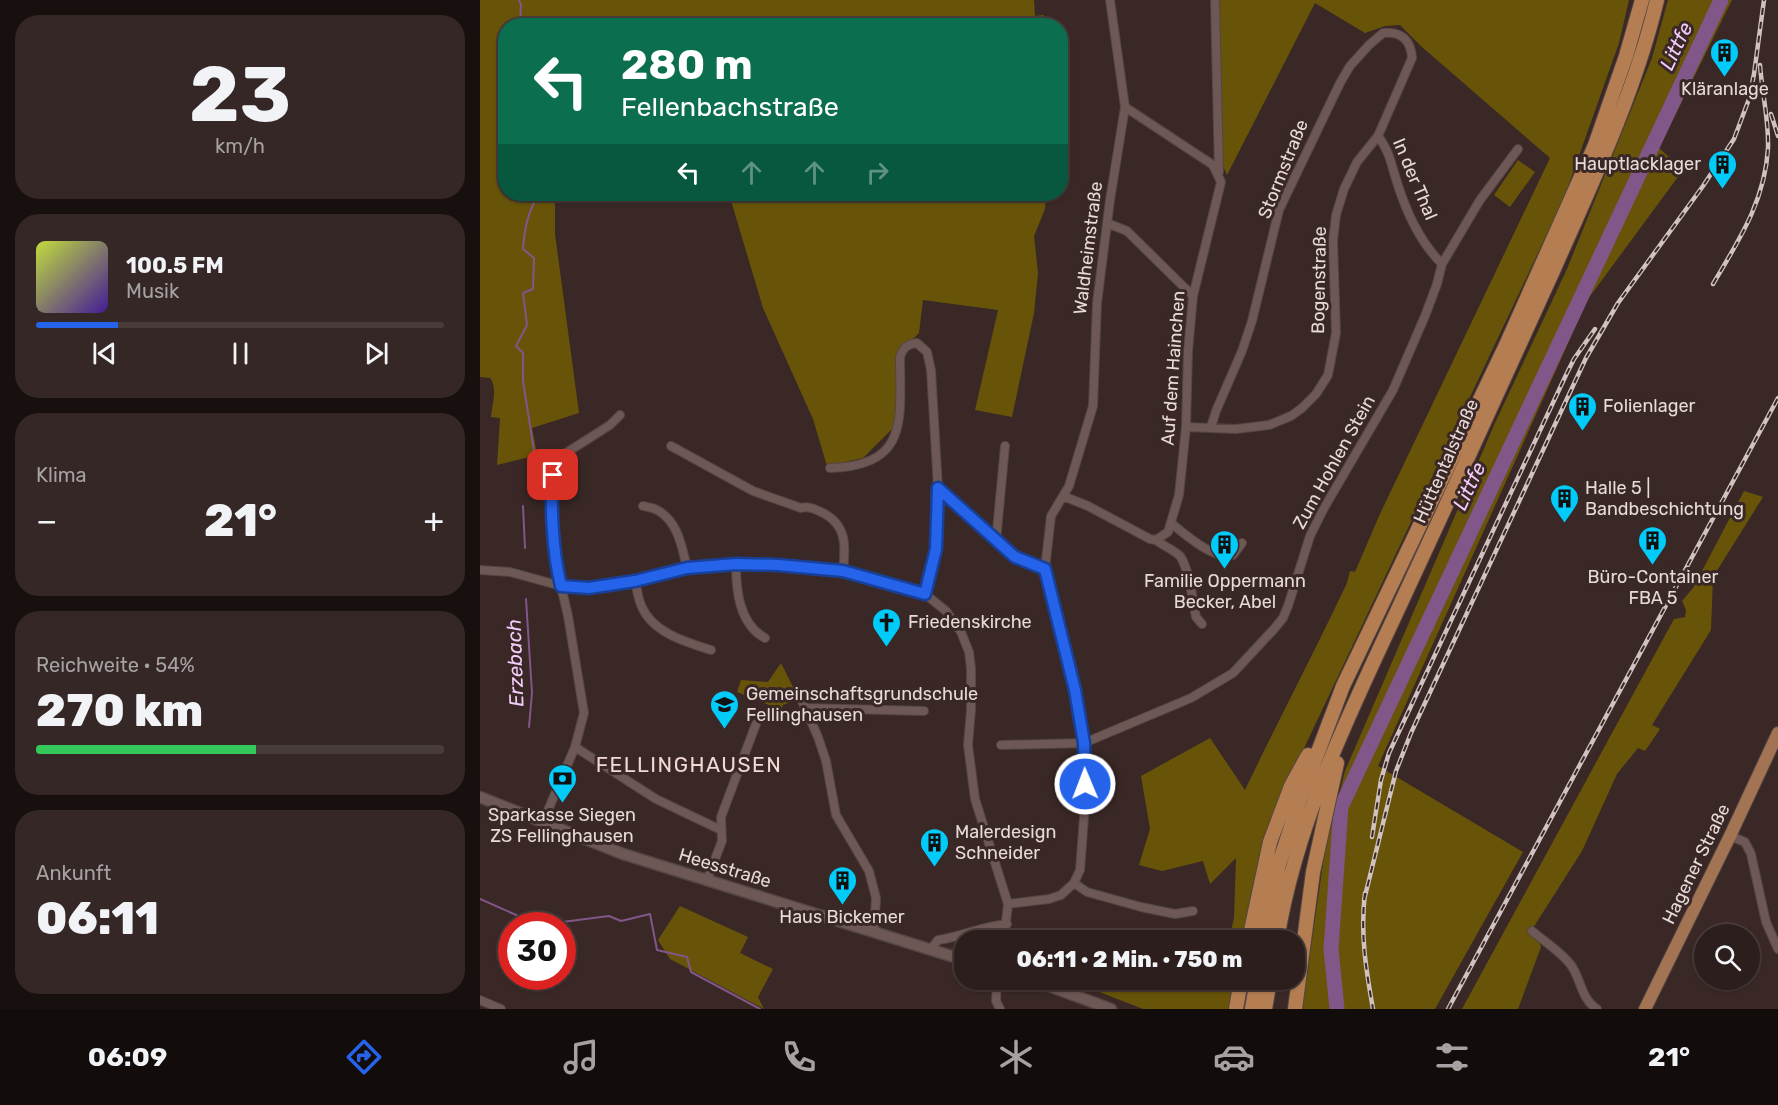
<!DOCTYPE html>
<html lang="de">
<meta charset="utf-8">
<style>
:root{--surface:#2c1e1c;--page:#342725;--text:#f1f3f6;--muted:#a6a2a3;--line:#483c3b;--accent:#2563eb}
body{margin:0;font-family:Rubik,sans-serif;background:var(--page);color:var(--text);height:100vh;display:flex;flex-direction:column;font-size:22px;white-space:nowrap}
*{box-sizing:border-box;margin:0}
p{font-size:20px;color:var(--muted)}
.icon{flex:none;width:33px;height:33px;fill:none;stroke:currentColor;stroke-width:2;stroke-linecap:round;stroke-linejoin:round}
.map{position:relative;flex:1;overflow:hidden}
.side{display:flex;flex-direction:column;gap:15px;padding:15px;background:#18100f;width:480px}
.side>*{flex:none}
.top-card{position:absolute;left:18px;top:18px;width:570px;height:183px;border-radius:24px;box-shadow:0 2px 4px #0004,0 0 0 2px var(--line);background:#0b6e4f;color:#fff;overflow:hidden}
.buttons{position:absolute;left:1214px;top:924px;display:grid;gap:12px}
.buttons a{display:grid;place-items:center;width:66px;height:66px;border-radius:50%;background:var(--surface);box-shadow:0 2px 4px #0004,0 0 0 2px var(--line);font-size:30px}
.speed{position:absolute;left:18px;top:912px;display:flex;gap:12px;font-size:30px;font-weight:700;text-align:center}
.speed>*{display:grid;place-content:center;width:78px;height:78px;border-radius:50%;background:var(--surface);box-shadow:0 2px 4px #0004,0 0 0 2px var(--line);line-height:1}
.speed .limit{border:9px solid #d22;background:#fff;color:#111}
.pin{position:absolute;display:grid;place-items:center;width:51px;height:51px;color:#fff;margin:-26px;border-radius:12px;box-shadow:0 3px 9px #0006}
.me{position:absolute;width:66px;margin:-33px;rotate:359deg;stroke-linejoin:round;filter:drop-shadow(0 0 4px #0008)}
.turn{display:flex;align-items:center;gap:21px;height:126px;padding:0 24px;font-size:27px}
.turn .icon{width:78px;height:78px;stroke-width:2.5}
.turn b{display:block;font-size:42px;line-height:51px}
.lanes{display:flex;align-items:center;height:57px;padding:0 24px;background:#0003;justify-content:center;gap:30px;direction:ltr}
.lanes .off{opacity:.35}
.big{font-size:45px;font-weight:800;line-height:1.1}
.side .widget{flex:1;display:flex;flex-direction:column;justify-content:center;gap:9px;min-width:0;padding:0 21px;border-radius:24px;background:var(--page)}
.side .dial{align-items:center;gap:0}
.dial b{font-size:78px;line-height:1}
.song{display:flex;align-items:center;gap:18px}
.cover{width:72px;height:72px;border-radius:9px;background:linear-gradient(135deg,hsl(70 70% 55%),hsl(260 70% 35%))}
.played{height:6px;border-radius:3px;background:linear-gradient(90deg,var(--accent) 20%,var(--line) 20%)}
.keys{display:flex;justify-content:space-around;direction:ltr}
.heat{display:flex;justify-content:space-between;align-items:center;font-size:33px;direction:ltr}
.charge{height:9px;border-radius:4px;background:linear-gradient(90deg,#34c759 54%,var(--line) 0)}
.trip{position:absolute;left:474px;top:930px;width:351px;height:60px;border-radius:24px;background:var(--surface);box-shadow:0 2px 4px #0004,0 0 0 2px var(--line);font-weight:800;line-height:60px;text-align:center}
.dock{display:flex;height:96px;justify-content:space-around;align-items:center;background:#120c0b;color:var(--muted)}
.dock .icon{width:42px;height:42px}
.dock .selected{color:var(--accent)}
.dock b{font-size:27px;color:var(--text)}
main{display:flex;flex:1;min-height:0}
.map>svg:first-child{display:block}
.green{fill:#685408}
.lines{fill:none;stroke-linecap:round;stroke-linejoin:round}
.stream{stroke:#815689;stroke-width:2}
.river{stroke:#815689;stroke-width:15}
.minor-casing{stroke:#544543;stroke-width:10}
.secondary-casing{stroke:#544543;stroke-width:13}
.primary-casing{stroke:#544543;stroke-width:14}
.trunk-casing{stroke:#544543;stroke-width:16}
.minor{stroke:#6d5855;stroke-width:8}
.secondary{stroke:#6d5855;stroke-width:10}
.primary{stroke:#a37453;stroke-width:12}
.trunk{stroke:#b57e52;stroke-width:14}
.rail-casing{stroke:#d0c2c0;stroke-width:4.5}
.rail{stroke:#3a2826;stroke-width:2;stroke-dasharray:7;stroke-linecap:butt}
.route-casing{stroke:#184099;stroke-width:15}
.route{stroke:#2563eb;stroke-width:10}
.labels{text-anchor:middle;stroke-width:6;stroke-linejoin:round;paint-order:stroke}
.poi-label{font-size:18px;fill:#e7dad8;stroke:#3a2826}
.street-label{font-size:18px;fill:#e7dad8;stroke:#3a2826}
.water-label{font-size:20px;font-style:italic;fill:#f3cdfb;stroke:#3a2826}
.quarter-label{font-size:21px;letter-spacing:1.5px;fill:#f2d9d6;stroke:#3a2826}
</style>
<main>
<section class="side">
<div class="widget dial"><b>23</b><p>km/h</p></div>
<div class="widget">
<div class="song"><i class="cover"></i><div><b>100.5 FM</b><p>Musik</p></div></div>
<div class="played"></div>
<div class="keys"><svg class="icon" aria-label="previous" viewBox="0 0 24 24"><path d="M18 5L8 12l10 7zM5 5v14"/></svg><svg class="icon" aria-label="pause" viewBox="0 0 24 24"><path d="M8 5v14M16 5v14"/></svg><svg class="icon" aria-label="next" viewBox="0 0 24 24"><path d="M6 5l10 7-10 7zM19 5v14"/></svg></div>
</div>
<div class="widget"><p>Klima</p>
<div class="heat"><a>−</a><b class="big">21°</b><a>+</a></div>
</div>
<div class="widget"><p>Reichweite · 54%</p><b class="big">270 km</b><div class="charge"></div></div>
<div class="widget"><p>Ankunft</p><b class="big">06:11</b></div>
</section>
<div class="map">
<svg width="1298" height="1009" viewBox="0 0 1298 1009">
<rect width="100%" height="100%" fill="#3a2826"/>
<path class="green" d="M 0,0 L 554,0 L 555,16 L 564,15 L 566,25 L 26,26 L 26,194 L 104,194 L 75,203 L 75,234 L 99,413 L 52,428 L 57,455 L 17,465 L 20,418 L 11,417 C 12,405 18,388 10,378 L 0,377 Z
M 738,0 L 1149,0 L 1139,43 L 1084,198 L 800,799 L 764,940 L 749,940 L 754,918 L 756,858 L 730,884 L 723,861 L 682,871 L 659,865 L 670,829 L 661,776 L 730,738 L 765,790 C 798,721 834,653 867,583 L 870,571 L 875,572 L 899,516 L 1070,158 L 942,47 L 920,25 L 905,26 L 885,33 L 835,3 L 747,175 L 742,164 Z
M 1188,0 L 1252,0 L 1179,148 L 1203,170 L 1108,299 L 898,766 L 1043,852 L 955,1009 L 822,1009 L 845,850 L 865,771 L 1015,423 L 1087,269 L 1172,58 Z
M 1038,160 L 1055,172 L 1030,207 L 1014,195 Z
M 249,194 L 566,194 L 565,209 L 554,236 L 558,273 L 554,313 L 532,417 L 495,410 L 518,310 L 443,300 L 439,333 L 426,346 L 413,428 L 383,458 L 347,466 L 333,419 L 283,308 Z
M 1264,491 L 1283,497 L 1233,577 L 1231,630 L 1172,725 L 1180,729 L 1165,751 L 1158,748 L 1137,774 L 1102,851 L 1053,928 L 1061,947 L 1038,1009 L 982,1009 L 1194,619 L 1205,617 L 1206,610 L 1202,601 L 1213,588 Z
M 301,663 L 318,697 L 316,700 L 303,705 L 301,710 L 257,692 L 261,680 L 288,682 Z
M 200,906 L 268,937 L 260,953 L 293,969 L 278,997 L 284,1009 L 190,959 L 178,940 Z
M 596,980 L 646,980 L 649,990 L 756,980 L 750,1009 L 663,1009 L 599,984 Z"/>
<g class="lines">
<path class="stream" d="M 39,0 L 41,5 L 40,26
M 55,457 L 43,381 L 43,353 L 36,346 L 47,325 L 43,293 L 53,289 L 54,258 L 43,249 C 44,230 47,214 57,197 L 70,197 L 69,194
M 43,506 L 45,548
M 46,599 L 52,693 L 49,727
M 0,899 L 59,925 L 129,916 L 141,921 L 170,914 L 177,950 L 207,957 L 211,972 L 280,1009"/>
<path class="river" d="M 857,1009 L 851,949 L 861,807 L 1241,0"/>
<defs>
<path id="minor" d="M 735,0 L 739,172
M 898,136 C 910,153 910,160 916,179 C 925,209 940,242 962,264
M 627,223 L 647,231 L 713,296
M 706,427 L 756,429 L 789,425 L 811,416 L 822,408 L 836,394 L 848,375 L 856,333 L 853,241 L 856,215 L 864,189 L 877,162 L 898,136 L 932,58 C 931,40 921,31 903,33 L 889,45 L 870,66 L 860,83 L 799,210 L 772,321 L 762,351 L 736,411 L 731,427
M 191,446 L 273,491 L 321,508 C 327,506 332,508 339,511 C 367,523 366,545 363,571
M 350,468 C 430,466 420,418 420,357 C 423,348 427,344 437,343 L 447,352 L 451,370 L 458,488
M 583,496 L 608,506 L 670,539 L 676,540 L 688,532 L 699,495 L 706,427 L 708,351 L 713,296 L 741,182 L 733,165 L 645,107
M 163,506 C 167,507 173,508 177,510 C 198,521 202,547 207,568
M 692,524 C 706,535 735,561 753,555 L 762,543
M 676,540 C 683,546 694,550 700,556 C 709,568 713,601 716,617 L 722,624
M 516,541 L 525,446
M 256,564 C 256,590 259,624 285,638
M 0,570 L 30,572 L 81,586 L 109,588 L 155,581 L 207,568 L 246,563 L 298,565 L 363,571 L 445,594 L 466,611 L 474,622 L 481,632 L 489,652 L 491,668 L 491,710 L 488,745 L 495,799 L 528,904 L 524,940
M 155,581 C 157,589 158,598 161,605 C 172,633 206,642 231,650
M 445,594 L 456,549 L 458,488 L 535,557 L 565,569
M 322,701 L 338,737 L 346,761 L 356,815 L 389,871 L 396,898 L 394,931
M 325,708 L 444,711
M 521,745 L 604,743 L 711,698 L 753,673 L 794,629 L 803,618 L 808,606 L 830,536 L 844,508 L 913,390 L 945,316 L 957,284 L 962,264 L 1000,200 L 1038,149
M 95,747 L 176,799 L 241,830
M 63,822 L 95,747 L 104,713 L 88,616 L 78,573 L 72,492 L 74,469 L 86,453 L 130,425 L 140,415
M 1250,836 L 1265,842 L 1271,854 L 1286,922 L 1298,949
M 227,880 L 242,841 L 241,817 L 276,724
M 594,883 L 607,892 L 661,907 L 695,914 L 713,911
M 528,904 L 569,899 L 581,895 L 594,883 L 600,870 L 605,804 L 604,743 L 595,690 L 565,569 L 571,516 L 589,486 L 613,406 L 617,303 L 630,200 L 645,107 L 630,0
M 1052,931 C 1065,942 1081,952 1091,965 C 1101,979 1101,999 1117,1009
M 451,949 L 458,940 C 481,937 503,926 527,924
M 517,980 L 516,1001 L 520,1009
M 0,1000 L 21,1009"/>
<path id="secondary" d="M 0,797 L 143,854 L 484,960
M 553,980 L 631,1009"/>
<path id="primary" d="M 1165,1009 L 1250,836 L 1298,733"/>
<path id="trunk" d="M 769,940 L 790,842 L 811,786 L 828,755
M 783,940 L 799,864 L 819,802 L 863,686 L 1026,345 L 1115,145 L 1146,56 L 1162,0
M 797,940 C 815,828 865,722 913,620 C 967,504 1020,388 1073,271 C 1112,183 1154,95 1177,0
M 756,1009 L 761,980
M 772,1009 L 777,980
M 785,1009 L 790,980
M 815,1009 L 833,872 L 857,763"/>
</defs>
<use href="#minor" class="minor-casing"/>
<use href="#secondary" class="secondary-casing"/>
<use href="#primary" class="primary-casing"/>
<use href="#trunk" class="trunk-casing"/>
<use href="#minor" class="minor"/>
<use href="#secondary" class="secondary"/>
<use href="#primary" class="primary"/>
<use href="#trunk" class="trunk"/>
<defs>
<path id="rail" d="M 1291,114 L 1298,136
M 1233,284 C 1259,240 1285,201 1288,148 C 1289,120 1282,93 1280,65
M 892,837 L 901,780 L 909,753 L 1086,375 L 1094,359 L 1115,329
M 885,893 C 880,933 886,970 893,1009
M 884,900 L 916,771 L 931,733 L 1106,358 L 1138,303 L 1223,186 L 1254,139 L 1269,99 L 1274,74 L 1284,0
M 968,1009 L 1298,398"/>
</defs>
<use href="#rail" class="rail-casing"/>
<use href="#rail" class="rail"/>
</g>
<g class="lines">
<defs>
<path id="route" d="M 73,475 C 70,509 73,553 81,586 L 109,588 L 155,581 L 207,568 L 256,564 L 298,565 L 363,571 L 445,594 L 456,549 L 458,488 L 535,557 L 565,569 L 595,690 L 604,743 L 605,784"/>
</defs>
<use href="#route" class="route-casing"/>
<use href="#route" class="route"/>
</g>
<defs>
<symbol id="building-pin" viewBox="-11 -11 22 30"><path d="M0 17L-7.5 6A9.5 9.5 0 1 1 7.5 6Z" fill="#01cbf9" stroke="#3a2826"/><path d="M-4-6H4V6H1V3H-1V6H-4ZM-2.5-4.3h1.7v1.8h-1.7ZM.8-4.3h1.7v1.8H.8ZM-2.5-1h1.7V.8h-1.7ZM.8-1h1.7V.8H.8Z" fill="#111"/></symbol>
<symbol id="church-pin" viewBox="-11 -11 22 30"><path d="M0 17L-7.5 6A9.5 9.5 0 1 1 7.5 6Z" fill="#01cbf9" stroke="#3a2826"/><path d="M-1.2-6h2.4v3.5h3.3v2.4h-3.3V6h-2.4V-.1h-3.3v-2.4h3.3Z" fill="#111"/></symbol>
<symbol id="school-pin" viewBox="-11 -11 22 30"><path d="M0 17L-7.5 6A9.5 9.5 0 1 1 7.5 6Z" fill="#01cbf9" stroke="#3a2826"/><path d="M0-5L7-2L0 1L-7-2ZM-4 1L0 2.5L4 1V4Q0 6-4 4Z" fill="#111"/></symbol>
<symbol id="bank-pin" viewBox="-11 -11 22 30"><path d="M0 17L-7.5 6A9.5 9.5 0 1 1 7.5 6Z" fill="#01cbf9" stroke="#3a2826"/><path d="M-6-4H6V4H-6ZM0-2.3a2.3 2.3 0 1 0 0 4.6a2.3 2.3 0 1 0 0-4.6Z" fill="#111"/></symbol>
</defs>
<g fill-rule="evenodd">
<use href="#building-pin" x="1228" y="36" width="33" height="45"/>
<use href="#building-pin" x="1226" y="148" width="33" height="45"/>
<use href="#building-pin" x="1086" y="390" width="33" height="45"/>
<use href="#building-pin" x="1068" y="482" width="33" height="45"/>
<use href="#building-pin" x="1156" y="524" width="33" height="45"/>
<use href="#building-pin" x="728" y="528" width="33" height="45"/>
<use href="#church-pin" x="390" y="606" width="33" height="45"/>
<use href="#school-pin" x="228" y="688" width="33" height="45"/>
<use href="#bank-pin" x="66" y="762" width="33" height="45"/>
<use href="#building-pin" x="438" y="826" width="33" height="45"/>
<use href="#building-pin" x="346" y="864" width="33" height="45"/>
</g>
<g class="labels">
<g class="poi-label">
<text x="1245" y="95">Kläranlage</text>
<text x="1221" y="170" text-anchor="end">Hauptlacklager</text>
<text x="1123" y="412" text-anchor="start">Folienlager</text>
<text x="1105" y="494" text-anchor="start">Halle 5 |<tspan x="1105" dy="21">Bandbeschichtung</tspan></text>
<text x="1173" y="583">Büro-Container<tspan x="1173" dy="21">FBA 5</tspan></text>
<text x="745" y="587">Familie Oppermann<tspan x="745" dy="21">Becker, Abel</tspan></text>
<text x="428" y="628" text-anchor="start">Friedenskirche</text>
<text x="266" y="700" text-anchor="start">Gemeinschaftsgrundschule<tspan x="266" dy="21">Fellinghausen</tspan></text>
<text x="82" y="821">Sparkasse Siegen<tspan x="82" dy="21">ZS Fellinghausen</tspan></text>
<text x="475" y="838" text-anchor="start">Malerdesign<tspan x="475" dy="21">Schneider</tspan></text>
<text x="362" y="923">Haus Bickemer</text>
</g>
<g class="street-label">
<text transform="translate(803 169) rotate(-68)" y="6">Stormstraße</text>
<text transform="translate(935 179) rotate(67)" y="6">In der Thal</text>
<text transform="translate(608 248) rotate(-83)" y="6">Waldheimstraße</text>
<text transform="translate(839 280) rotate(-89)" y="6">Bogenstraße</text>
<text transform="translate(693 368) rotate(-86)" y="6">Auf dem Hainchen</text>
<text transform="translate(966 461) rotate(-66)" y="6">Hüttentalstraße</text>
<text transform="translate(854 462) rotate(-61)" y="6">Zum Hohlen Stein</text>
<text transform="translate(1216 864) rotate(-64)" y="6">Hagener Straße</text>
<text transform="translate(245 868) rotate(17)" y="6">Heesstraße</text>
</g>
<g class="water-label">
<text transform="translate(1196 46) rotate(-65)" y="7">Littfe</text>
<text transform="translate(989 486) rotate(-65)" y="7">Littfe</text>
<text transform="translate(35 663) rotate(-92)" y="7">Erzebach</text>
</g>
<g class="quarter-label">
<text x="209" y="772">FELLINGHAUSEN</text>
</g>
</g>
</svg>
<div class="buttons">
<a><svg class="icon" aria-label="search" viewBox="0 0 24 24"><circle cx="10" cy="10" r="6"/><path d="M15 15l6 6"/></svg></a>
</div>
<div class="speed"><div class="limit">30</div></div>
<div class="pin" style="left:73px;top:475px;background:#d93025"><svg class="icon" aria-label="arrive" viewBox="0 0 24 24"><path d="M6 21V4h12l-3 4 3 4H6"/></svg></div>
<svg class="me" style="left:605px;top:784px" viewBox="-20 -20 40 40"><circle r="17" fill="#2563eb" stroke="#fff" stroke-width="3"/><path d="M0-11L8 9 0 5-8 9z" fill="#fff"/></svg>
<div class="trip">06:11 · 2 Min. · 750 m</div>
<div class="top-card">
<div class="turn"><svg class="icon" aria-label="left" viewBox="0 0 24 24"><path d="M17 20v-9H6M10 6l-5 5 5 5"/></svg><div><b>280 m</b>Fellenbachstraße</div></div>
<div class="lanes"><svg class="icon" aria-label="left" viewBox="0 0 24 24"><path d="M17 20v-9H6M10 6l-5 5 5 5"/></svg><svg class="icon off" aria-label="ahead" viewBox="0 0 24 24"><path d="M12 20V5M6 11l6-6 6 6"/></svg><svg class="icon off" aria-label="ahead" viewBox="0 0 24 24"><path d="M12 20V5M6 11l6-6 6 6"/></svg><svg class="icon off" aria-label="right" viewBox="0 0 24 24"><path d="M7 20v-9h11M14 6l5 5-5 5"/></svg></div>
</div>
</div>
</main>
<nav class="dock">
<b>06:09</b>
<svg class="icon selected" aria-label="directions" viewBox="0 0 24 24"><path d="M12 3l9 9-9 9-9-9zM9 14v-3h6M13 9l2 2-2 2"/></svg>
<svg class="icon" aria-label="music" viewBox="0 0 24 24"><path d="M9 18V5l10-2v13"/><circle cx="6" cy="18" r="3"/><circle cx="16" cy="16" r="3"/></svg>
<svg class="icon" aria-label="phone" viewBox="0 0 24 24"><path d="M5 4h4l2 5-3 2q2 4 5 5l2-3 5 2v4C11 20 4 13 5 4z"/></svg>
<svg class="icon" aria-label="climate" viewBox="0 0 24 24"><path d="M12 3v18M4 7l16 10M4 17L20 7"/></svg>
<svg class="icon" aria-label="car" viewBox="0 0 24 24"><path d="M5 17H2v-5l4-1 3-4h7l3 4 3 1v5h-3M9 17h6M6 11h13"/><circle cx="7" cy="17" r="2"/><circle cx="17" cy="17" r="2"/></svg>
<svg class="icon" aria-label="filters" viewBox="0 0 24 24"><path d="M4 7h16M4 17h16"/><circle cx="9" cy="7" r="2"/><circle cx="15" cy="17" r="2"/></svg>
<b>21°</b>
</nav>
